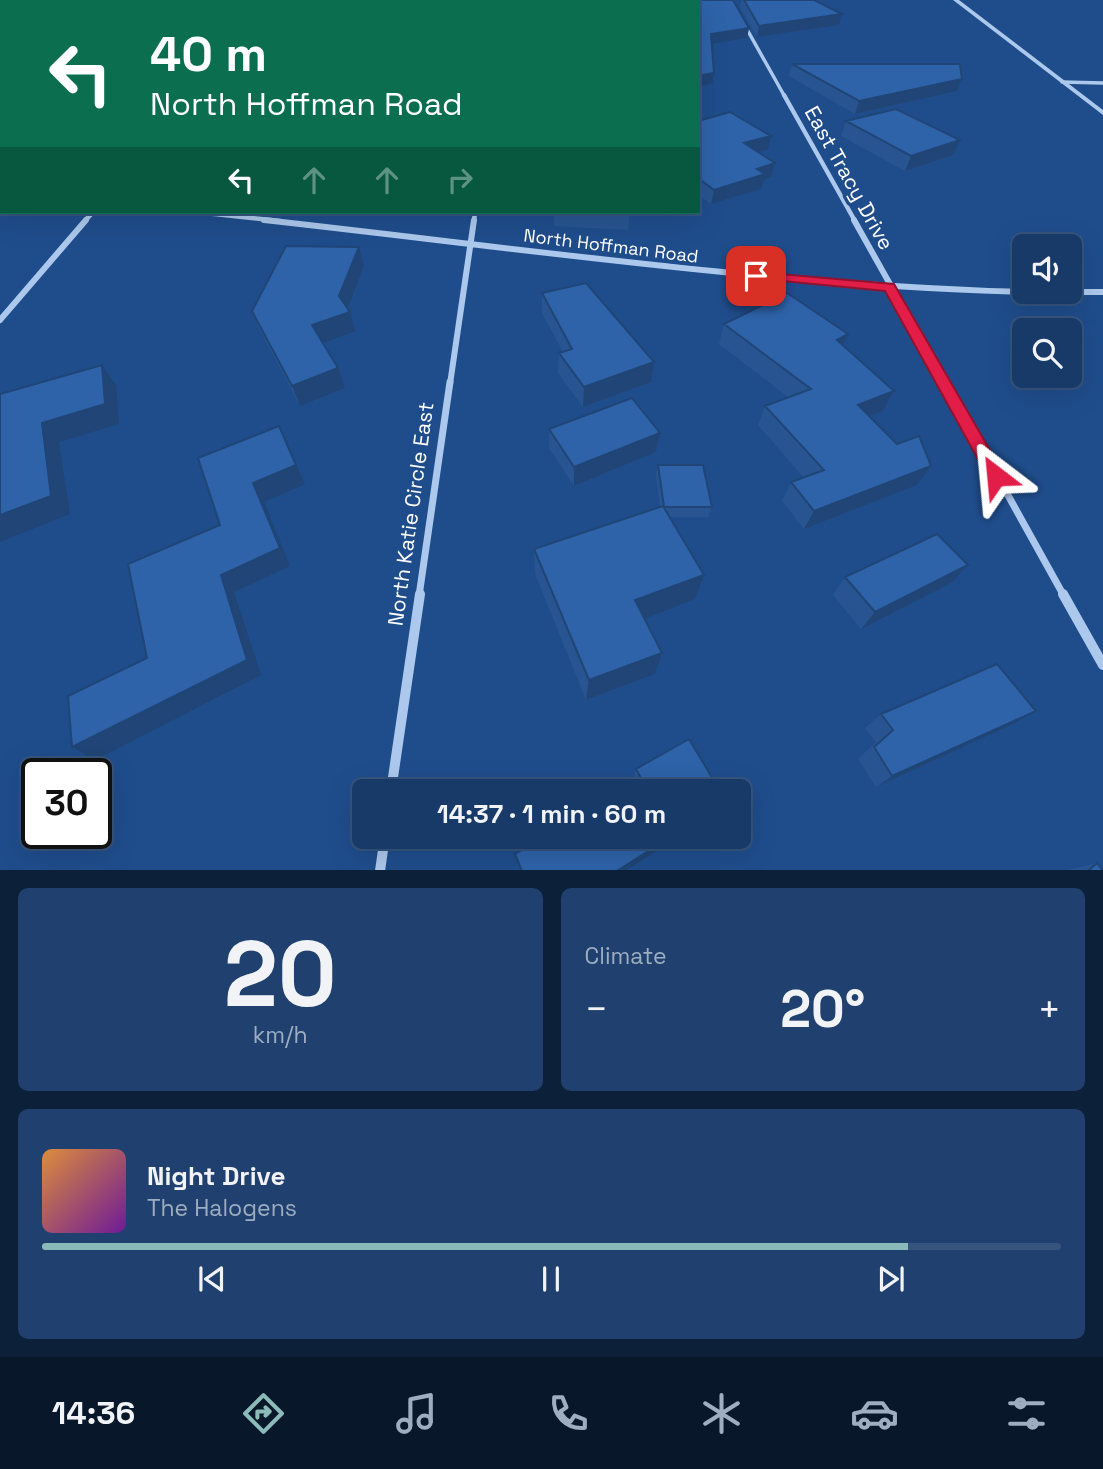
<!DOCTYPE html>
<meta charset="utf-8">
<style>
:root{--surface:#173a69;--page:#20416f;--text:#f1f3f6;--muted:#9eadc0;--line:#36547d;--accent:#8bbbb9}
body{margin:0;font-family:"Space Grotesk",sans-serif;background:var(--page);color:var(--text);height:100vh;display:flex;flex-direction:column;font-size:26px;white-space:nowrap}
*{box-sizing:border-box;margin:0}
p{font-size:23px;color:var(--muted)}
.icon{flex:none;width:38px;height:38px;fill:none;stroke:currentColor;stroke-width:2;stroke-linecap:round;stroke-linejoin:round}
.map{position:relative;height:870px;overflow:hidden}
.sheet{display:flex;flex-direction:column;gap:18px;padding:18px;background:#0d203a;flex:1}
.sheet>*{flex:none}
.banner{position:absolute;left:0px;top:0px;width:700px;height:214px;box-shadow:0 7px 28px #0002,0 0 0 2px var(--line);background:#0b6e4f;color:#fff;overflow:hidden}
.buttons{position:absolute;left:1012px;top:234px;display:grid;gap:14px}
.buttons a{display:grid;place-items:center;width:70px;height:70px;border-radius:10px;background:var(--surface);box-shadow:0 7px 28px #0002,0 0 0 2px var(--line);font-size:35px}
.speed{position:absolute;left:21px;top:758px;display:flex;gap:14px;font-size:35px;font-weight:700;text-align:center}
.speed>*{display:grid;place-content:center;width:91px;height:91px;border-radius:50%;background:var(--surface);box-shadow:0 7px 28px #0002,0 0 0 2px var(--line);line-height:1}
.speed .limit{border:4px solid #111;border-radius:10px;background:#fff;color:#111}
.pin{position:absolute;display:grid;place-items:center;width:60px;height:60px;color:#fff;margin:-30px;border-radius:14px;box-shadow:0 4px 10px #0006}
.me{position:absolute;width:77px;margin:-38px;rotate:331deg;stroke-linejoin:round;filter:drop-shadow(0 0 5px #0008)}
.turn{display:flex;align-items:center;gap:24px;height:147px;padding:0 35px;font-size:32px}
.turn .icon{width:91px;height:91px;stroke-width:2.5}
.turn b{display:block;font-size:49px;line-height:60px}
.lanes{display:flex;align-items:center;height:66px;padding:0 35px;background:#0003;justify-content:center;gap:35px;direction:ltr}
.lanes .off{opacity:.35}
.big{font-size:52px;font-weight:700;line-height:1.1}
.sheet .widget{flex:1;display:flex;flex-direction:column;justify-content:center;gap:10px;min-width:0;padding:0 24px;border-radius:10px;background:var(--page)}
.sheet .dial{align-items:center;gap:0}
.dial b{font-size:91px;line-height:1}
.song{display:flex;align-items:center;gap:21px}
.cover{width:84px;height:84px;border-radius:10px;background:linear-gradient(135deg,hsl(30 70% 55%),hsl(280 70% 35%))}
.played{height:7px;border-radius:4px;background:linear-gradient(90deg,var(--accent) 85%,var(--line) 85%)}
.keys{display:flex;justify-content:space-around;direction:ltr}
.heat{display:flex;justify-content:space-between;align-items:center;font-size:38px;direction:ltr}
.sheet .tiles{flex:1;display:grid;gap:18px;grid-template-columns:1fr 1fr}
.widget:last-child{grid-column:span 2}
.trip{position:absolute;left:352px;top:779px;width:399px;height:70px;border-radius:10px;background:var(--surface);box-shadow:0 7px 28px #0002,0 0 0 2px var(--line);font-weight:700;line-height:70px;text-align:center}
.dock{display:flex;height:112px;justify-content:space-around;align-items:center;background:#09172a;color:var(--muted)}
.dock .icon{width:49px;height:49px}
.dock .active{color:var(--accent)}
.dock b{font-size:32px;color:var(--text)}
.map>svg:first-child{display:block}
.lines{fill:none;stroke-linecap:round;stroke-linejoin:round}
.minor-far4{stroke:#acc8ec;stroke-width:3.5}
.minor-far3{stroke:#acc8ec;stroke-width:4.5}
.minor-far2{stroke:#acc8ec;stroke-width:6}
.minor-far1{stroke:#acc8ec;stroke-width:7}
.minor{stroke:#acc8ec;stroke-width:10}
.tertiary{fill:#acc8ec;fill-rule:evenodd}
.wall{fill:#285591}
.shaded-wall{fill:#204576}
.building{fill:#2e63a9;stroke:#204576;stroke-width:2}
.route{fill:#e11d48;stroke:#92132f;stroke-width:2}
.labels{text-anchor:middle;stroke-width:7;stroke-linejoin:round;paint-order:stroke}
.far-street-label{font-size:18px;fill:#fff;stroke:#1f4d8c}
.street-label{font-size:21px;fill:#fff;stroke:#1f4d8c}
</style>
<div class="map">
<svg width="1103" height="871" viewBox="0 0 1103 871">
<rect width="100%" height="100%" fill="#1f4d8c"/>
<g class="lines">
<path class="minor-far4" d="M 744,24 L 785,97
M 1062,82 L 1103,83"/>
<path class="minor-far3" d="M 784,95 L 855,221
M 196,212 L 280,221
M 85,221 L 93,212
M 474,221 L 475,212"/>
<path class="minor-far2" d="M 264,220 C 518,248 769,285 1024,292
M 854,220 L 946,384
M 1069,292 L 1103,292
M 0,320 L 86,220
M 450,384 L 474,220"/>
<path class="minor-far1" d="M 945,382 L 1064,596
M 419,596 L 450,382"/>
<path class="minor" d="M 1063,594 L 1103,665
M 391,791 L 420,594
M 380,871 L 385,836"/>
<path class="tertiary" d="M 953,0 L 959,0 L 1103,110 L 1103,115 Z"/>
</g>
<path class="wall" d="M 461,0 L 733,0 L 749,28 L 747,38 L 712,43 L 714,73 L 713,83 L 698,87 L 698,2 L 464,2 Z
M 741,0 L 814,0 L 842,14 L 839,25 L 757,37 L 740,7 Z
M 792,64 L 962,79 L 957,91 L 855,114 L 789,76 Z
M 698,121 L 768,150 L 758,152 L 775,163 L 771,177 L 764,180 L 761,189 L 711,204 L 698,195 Z
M 846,121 L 960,140 L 953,155 L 905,171 L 841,136 Z
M 554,212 L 630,212 L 628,230 L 554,226 Z
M 359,247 L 364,266 L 348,309 L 350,312 L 356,331 L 323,344 L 345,388 L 300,406 L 260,330 L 252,311 Z
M 542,293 L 651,382 L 583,407 L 558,373 L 559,353 L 563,352 L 542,313 Z
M 724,324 L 848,334 L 843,345 L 894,391 L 883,411 L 869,416 L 897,444 L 931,466 L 917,485 L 804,529 L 782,501 L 791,482 L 804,478 L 758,425 L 765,406 L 788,397 L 719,344 Z
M 549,429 L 660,433 L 656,452 L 574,486 L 549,448 Z
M 658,465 L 712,507 L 708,517 L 669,517 L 695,599 L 644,618 L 655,674 L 586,700 L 535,574 L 534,549 L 660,507 L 656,475 Z
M 845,577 L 951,583 L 861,629 L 833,595 Z
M 881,714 L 1013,724 L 876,787 L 858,759 L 876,742 L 865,728 Z
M 636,769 L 720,791 L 634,785 L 632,781 Z
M 1097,863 L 1103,871 L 1067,871 L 1068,870 Z"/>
<path class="shaded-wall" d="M 842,14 L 839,25 L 757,37 L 759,26 Z
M 749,28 L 747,38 L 710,44 L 711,34 Z
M 714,73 L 713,83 L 698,87 L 698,76 Z
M 962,79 L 957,91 L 855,114 L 859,101 Z
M 771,136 L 768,150 L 741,157 L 744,143 Z
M 960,140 L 953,155 L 905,171 L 911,156 Z
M 0,150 L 2,150 L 2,165 L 0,165 Z
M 775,163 L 771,177 L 764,180 L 761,189 L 711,204 L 714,190 L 757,169 Z
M 359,247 L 364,266 L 346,313 L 350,312 L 356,331 L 319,345 L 312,325 L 339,296 Z
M 848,334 L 839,354 L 837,340 Z
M 654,362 L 651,382 L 583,407 L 584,387 Z
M 102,365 L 116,385 L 119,424 L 59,442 L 70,514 L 0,542 L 0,515 L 42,423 Z
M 338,368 L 345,388 L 300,406 L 292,386 Z
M 894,391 L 883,411 L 848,424 L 858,405 Z
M 279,426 L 305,484 L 264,502 L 290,566 L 234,592 L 261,675 L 95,760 L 72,747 L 221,575 L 253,483 Z
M 660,433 L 656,452 L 574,486 L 574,467 Z
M 931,466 L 917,485 L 804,529 L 814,511 Z
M 968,565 L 951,583 L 861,629 L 875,612 Z
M 704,575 L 695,599 L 631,624 L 635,600 Z
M 662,653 L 655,674 L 586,700 L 589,680 Z
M 1036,711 L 1013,724 L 876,787 L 892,776 Z
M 672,836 L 680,836 L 625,871 L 617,871 Z"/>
<path class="building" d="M 0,0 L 183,0 L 184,2 L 2,2 L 2,150 L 0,150 Z
M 290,0 L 411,0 L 412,2 L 290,2 Z
M 476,0 L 733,0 L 749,28 L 711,34 L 714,73 L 698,76 L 698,2 L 479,2 Z
M 744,0 L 814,0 L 842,14 L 759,26 Z
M 792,64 L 960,64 L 962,79 L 859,101 Z
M 896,109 L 960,140 L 911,156 L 846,121 Z
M 730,112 L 771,136 L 744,143 L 775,163 L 757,169 L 765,174 L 714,190 L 698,178 L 698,121 Z
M 286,246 L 359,247 L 339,296 L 350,312 L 312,325 L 338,368 L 292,386 L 252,311 Z
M 586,283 L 654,362 L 584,387 L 559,353 L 572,349 L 542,293 Z
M 787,293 L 848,334 L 837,340 L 894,391 L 858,405 L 897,444 L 919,436 L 931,466 L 814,511 L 791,482 L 824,470 L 765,406 L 811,389 L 724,324 Z
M 102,365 L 105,404 L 42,423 L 51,496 L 0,515 L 0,394 Z
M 632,398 L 660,433 L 574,467 L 549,429 Z
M 279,426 L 296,465 L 253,483 L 280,548 L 221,575 L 247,660 L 72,747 L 68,696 L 147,658 L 128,564 L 220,525 L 198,458 Z
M 658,465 L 703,465 L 712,507 L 664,507 Z
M 663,506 L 704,575 L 635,600 L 662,653 L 589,680 L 534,549 Z
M 937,534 L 968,565 L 875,612 L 845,577 Z
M 997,664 L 1036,711 L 892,776 L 874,747 L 893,730 L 881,714 Z
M 689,739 L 720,791 L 624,791 L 642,780 L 636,769 Z
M 546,836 L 672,836 L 617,871 L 522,871 L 515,854 Z
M 1097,863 L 1103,871 L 1088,871 Z"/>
<path class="route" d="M 756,272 L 894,284 L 1002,471 L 1004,476 L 1002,481 L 990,481 L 885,291 L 752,278 L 750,276 Z"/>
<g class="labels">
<g class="far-street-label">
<text transform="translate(611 246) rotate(7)" y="6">North Hoffman Road</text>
</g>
<g class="street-label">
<text transform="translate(849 178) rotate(61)" y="7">East Tracy Drive</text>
<text transform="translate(411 514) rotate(-82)" y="7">North Katie Circle East</text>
</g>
</g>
</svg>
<div class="buttons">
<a><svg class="icon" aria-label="sound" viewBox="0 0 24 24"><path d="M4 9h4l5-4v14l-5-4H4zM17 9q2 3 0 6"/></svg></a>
<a><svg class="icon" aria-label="search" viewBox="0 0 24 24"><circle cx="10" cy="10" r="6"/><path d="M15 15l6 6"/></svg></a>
</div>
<div class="speed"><div class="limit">30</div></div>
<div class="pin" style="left:756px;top:276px;background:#d93025"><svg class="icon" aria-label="arrive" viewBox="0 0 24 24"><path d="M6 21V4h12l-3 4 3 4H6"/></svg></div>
<svg class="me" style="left:996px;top:476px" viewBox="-20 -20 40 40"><path d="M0-17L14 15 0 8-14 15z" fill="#e11d48" stroke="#fff" stroke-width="4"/></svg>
<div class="trip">14:37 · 1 min · 60 m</div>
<div class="banner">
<div class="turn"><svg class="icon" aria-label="left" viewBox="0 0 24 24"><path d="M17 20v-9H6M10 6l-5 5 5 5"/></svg><div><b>40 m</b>North Hoffman Road</div></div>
<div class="lanes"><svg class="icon" aria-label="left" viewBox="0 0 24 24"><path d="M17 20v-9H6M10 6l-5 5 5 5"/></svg><svg class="icon off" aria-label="ahead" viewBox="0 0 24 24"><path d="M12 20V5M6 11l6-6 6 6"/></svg><svg class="icon off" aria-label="ahead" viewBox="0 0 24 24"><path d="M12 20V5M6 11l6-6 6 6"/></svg><svg class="icon off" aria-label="right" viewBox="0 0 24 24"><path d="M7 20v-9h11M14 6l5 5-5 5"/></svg></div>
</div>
</div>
<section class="sheet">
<div class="tiles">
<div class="widget dial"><b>20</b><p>km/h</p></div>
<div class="widget"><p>Climate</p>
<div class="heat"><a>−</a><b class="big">20°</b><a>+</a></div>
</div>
<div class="widget">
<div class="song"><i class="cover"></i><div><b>Night Drive</b><p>The Halogens</p></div></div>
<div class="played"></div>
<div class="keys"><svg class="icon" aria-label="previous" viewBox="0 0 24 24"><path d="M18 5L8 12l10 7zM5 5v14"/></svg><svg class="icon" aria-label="pause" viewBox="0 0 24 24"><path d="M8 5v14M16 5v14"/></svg><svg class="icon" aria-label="next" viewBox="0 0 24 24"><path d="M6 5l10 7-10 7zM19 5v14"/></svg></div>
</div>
</div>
</section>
<nav class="dock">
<b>14:36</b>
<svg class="icon active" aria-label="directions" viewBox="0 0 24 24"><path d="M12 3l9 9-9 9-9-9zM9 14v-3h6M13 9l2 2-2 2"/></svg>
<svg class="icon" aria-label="music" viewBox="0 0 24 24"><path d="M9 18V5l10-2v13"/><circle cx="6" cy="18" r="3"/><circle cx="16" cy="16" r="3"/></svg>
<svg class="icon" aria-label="phone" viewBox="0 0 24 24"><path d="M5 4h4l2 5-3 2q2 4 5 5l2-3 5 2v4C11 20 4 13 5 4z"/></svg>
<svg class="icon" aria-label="climate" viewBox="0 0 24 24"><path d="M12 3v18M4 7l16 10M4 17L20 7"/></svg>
<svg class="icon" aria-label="car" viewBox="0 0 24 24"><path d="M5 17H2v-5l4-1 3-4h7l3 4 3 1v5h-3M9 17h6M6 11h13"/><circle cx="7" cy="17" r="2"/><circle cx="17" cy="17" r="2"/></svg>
<svg class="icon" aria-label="filters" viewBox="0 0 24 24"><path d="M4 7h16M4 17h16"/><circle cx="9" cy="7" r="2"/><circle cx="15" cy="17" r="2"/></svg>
</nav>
